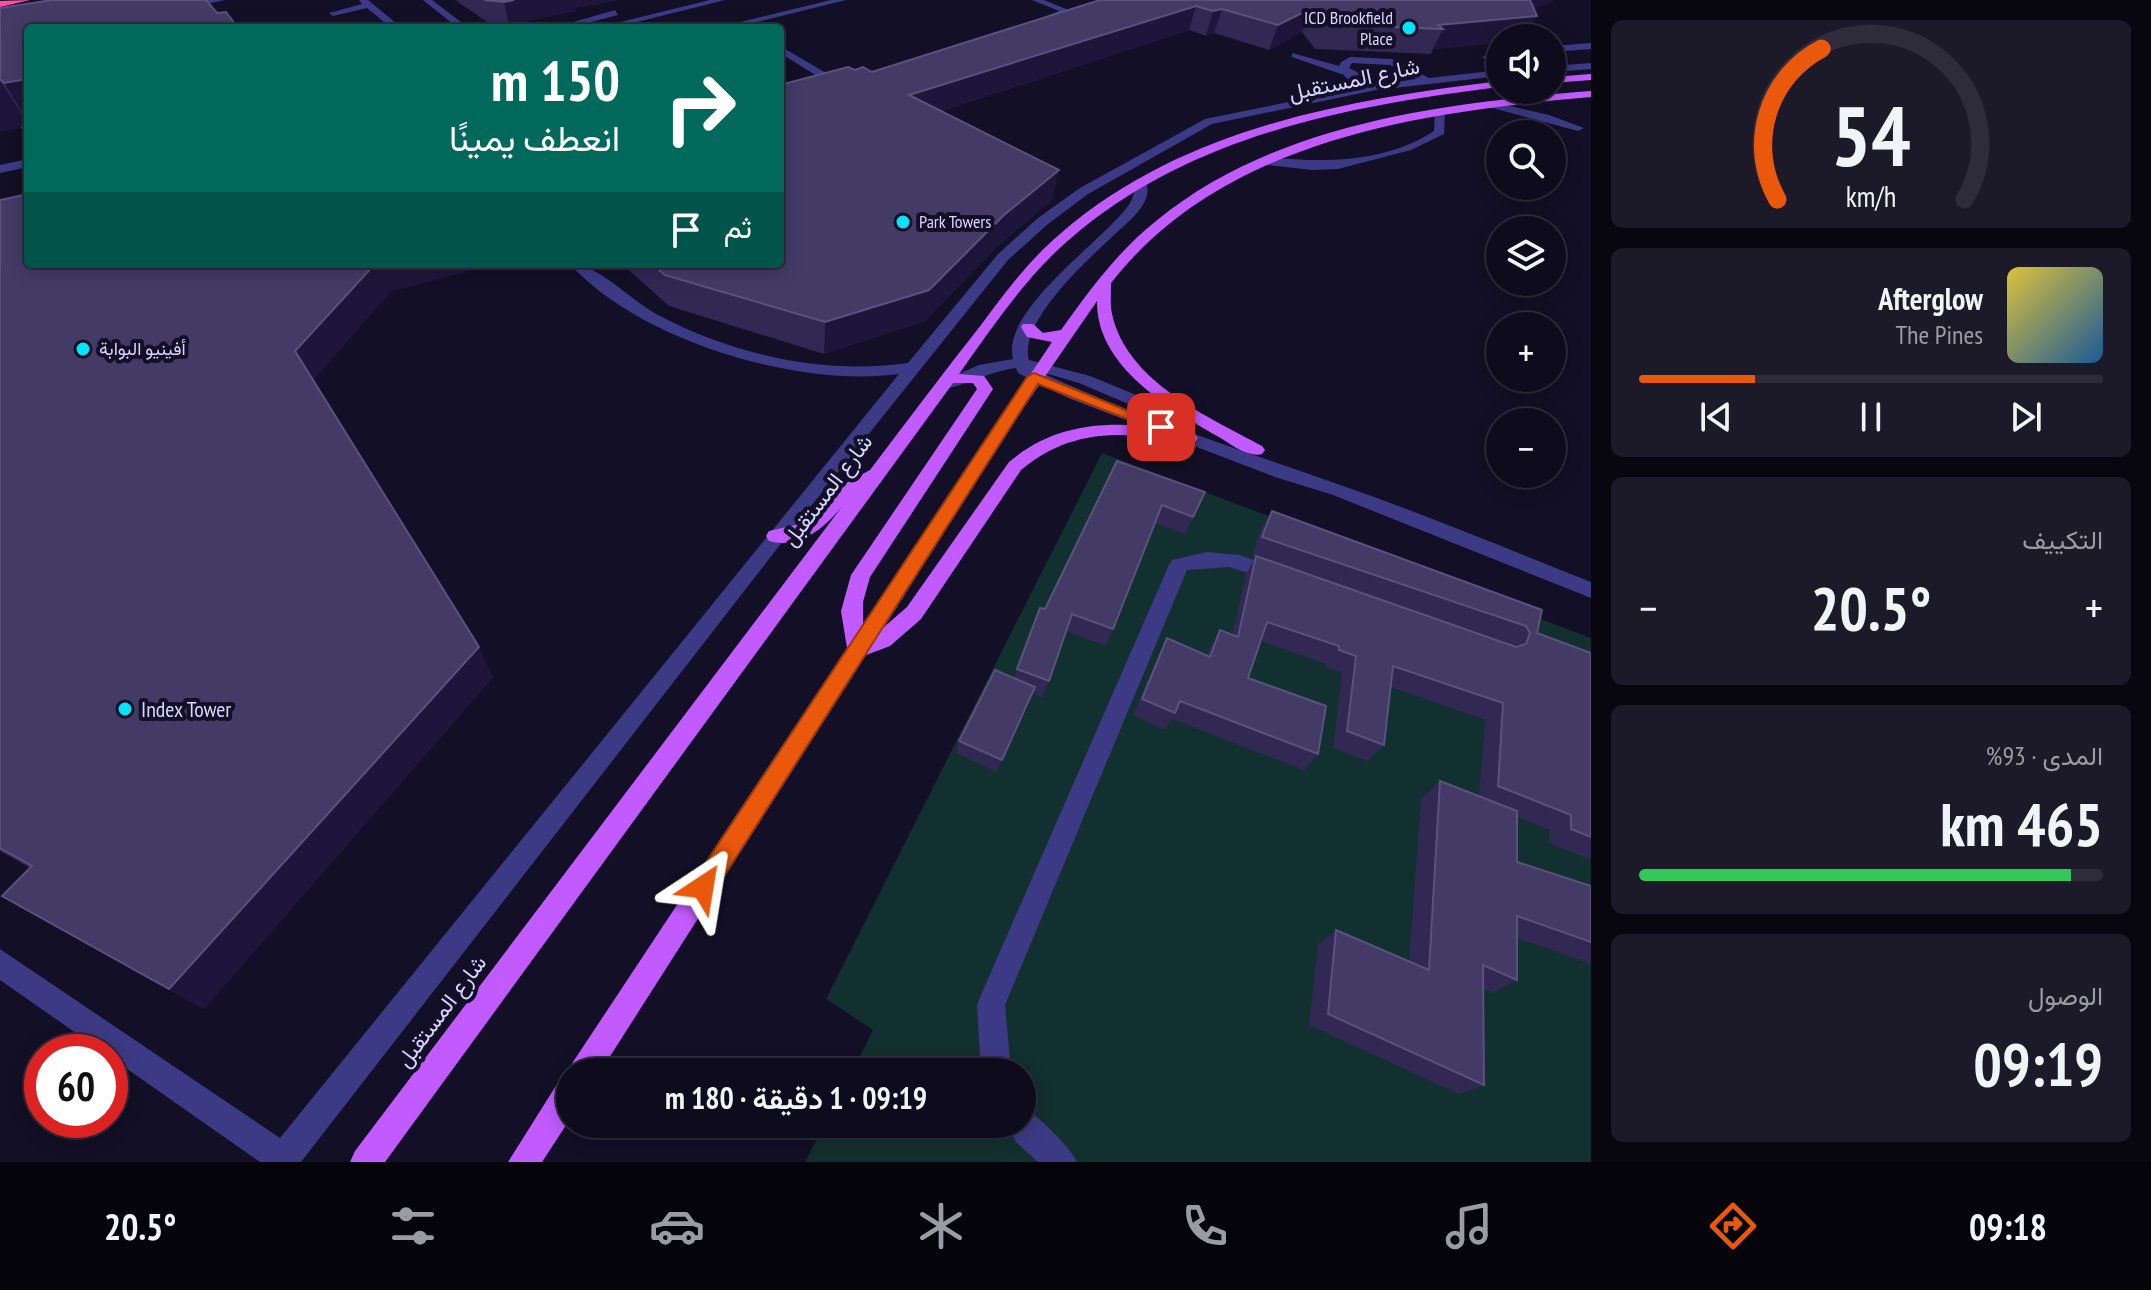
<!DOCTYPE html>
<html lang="ar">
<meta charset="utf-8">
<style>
:root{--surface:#0e0b1c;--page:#1c1929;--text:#f1f3f6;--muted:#9b9ba3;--line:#2e2b3b;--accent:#ea580c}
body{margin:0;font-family:"PT Sans Narrow",Vazirmatn,sans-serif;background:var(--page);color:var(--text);direction:rtl;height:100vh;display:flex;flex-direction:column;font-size:30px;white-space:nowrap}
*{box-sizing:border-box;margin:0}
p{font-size:26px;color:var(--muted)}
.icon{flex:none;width:44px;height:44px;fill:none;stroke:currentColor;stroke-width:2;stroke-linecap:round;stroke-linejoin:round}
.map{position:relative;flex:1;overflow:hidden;direction:ltr}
.side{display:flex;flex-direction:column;gap:20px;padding:20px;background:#08060f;width:560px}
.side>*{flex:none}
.hud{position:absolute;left:24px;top:24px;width:760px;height:244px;border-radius:8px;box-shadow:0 4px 20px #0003,0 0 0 2px var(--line);direction:rtl;background:#00695c;color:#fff;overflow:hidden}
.buttons{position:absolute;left:1486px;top:24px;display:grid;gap:16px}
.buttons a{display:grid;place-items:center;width:80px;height:80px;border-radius:50%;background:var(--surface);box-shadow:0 4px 20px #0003,0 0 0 2px var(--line);font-size:40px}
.speed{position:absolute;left:24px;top:1034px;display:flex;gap:16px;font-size:40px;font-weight:700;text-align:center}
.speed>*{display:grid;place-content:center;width:104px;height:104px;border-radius:50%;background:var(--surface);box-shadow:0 4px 20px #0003,0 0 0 2px var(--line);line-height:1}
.speed .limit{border:12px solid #d22;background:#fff;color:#111}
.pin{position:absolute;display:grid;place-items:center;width:68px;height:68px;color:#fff;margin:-34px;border-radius:16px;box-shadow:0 4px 12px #0006}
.me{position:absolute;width:88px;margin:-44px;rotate:33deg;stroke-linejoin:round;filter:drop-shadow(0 0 6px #0008)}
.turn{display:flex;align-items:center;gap:28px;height:168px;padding:0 32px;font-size:36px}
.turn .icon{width:104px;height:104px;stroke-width:2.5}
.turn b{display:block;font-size:56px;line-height:68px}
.then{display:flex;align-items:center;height:76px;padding:0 32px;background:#0003;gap:16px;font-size:30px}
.big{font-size:60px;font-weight:600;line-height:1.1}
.side .tile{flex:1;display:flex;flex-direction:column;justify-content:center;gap:12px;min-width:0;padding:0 28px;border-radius:12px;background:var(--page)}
.side .dial{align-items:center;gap:0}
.dial svg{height:208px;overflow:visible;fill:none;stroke:var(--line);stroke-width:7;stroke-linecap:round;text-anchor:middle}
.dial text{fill:var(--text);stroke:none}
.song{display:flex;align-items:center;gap:24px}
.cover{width:96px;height:96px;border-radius:12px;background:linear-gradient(135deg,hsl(50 70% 55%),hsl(210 70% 35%))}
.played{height:8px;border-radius:4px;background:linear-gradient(90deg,var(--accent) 25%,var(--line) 25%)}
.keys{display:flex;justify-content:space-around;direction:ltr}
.heat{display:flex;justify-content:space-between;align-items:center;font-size:44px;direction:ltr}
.charge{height:12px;border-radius:6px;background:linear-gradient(90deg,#34c759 93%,var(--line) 0)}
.trip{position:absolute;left:556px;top:1058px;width:480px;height:80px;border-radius:40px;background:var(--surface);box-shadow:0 4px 20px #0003,0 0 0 2px var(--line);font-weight:600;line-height:80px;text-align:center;direction:rtl}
.menu{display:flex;height:128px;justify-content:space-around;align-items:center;background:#06040b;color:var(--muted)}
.menu .icon{width:56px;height:56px}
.menu .selected{color:var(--accent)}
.menu b{font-size:36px;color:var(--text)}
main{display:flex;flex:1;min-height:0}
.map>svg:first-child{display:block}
.green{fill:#12302f}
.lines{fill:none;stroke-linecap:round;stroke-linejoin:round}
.minor{fill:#3d3a85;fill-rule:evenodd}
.major{fill:#c25bff;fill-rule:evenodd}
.highway{fill:#ff4fa3;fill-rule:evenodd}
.wall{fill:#312854;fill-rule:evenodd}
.shaded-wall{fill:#1d163a}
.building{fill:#433a66;stroke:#5a527e;stroke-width:2}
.route{fill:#ea580c;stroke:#983908;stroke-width:2}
.poi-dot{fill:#00e5ff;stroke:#130f26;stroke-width:3}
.labels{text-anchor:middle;stroke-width:8;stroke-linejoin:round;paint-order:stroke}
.far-poi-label{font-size:18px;fill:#d9d4ff;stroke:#130f26;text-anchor:start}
.street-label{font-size:22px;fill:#d9d4ff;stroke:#130f26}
.poi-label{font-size:22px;fill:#d9d4ff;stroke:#130f26;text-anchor:start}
</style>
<main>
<section class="side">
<div class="tile dial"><svg viewBox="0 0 100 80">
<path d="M14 69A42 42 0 1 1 86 69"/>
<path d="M14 69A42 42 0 0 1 31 11" stroke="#ea580c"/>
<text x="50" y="56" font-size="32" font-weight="700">54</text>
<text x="50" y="72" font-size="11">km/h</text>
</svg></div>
<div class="tile">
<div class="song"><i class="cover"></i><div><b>Afterglow</b><p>The Pines</p></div></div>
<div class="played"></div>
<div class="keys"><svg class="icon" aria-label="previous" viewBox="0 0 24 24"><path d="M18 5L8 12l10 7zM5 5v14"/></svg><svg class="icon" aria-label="pause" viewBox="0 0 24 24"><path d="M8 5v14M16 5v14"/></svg><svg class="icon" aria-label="next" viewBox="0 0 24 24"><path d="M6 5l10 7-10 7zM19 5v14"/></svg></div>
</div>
<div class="tile"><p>التكييف</p>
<div class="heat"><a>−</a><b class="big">20.5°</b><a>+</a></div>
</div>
<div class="tile"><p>المدى · 93%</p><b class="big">465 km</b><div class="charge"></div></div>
<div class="tile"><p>الوصول</p><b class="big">09:19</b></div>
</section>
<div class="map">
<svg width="1591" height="1162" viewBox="0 0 1591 1162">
<rect width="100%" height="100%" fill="#130f26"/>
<path class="green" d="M 1102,453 L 1591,638 L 1591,1162 L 805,1162 L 825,1124 L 1022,1124 L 1022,1072 L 852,1072 L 873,1030 L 826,999 Z"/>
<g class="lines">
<path class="minor" d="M 205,0 L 225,0 L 183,9 L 179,6 Z
M 359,0 L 368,0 L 402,28 L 391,28 L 367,8 L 333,16 L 329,13 L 362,4 Z
M 423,0 L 432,0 L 469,28 L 458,28 Z
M 710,0 L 725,0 L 613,28 L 596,28 Z
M 831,0 L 846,0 L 733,28 L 716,28 Z
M 1032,0 L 1044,0 L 1071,11 L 1042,22 L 1042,18 L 1059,11 Z
M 615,10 L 618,15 L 568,28 L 553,28 Z
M 1591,43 L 1591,49 L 1552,52 L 1552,46 Z
M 780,46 L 838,80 L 839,82 L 830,84 L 780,53 Z
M 1500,49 L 1500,55 L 1495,57 L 1500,61 L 1500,68 L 1482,57 Z
M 1292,53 L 1339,66 L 1341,62 L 1350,57 L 1392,59 L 1429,78 L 1500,70 L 1500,76 L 1376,90 L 1212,124 L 1088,194 L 1048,224 L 1008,260 L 783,541 L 301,1162 L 260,1162 L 110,1057 L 110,1052 L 103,1052 L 0,980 L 0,949 L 280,1138 L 899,374 C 799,388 639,341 570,264 C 599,264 631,301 658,315 C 734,355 824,375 908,363 L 998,254 L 1038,218 L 1080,188 L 1205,119 L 1353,89 L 1344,75 L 1292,57 ZM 1352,63 L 1390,65 L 1416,79 L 1362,87 L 1359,73 L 1349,68 Z
M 1591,63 L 1591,69 L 1552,72 L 1552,66 Z
M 1489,101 L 1549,115 L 1584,128 L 1578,131 L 1485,106 L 1485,102 Z
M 1440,109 L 1445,112 L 1444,134 L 1411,150 L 1338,169 L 1312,170 L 1268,165 L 1262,161 L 1268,157 C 1324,163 1385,163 1434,131 L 1435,112 Z
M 26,124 L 28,124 L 28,135 L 20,127 Z
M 28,159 L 28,167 L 0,173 L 0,165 Z
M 1137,179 L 1147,182 C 1147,186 1148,191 1147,195 C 1143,212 1123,226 1111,238 C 1086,261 1018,323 1029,360 L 1090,376 L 1192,418 L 1194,422 L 1192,426 L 1180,426 L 1079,383 L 1038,371 C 1137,418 1243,450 1346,487 C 1429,516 1510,550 1591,582 L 1591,598 L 1333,495 L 1275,477 L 1068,398 L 1018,373 L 1016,368 C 992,370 951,392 938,389 L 938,383 L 979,365 L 1013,359 C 1000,309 1107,239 1130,203 C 1135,195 1134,187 1137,179 Z
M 1207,552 L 1239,555 L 1284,570 L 1287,575 L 1284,580 L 1277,582 L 1229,567 L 1187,570 L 1005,1005 L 1011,1072 L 981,1072 L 977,1005 L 981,995 L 1169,565 L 1172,560 Z
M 1022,1107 C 1036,1113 1070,1147 1077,1162 L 1038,1162 L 1016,1142 L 1007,1124 L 1022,1124 Z"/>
<path class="major" d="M 1591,74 L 1591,80 L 1552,83 L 1552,77 Z
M 1500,81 L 1500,87 C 1347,106 1191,135 1071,238 C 1027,275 992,328 959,374 L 984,376 L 993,389 L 870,577 L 863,602 L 863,625 L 1052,342 L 1027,337 L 1021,327 L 1023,324 L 1033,324 L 1043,333 L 1061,330 C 1089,291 1118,251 1156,221 C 1275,123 1443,103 1591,91 L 1591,97 C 1420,112 1224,139 1111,283 C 1111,293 1110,304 1112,314 C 1127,382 1207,416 1262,446 L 1265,450 L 1262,454 C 1247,458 1230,443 1217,436 C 1168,408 1096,366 1097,301 L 1017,417 L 884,627 L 907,607 L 1009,462 C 1062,417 1124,421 1189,432 L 1195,434 L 1198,438 L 1195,442 C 1182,445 1165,439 1151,437 C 1102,431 1060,437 1021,470 L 921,619 L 890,646 L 866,655 L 600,1072 L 570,1072 L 570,1076 L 568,1072 L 573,1062 L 847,648 L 841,611 L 851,575 L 977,389 L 973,383 L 953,383 L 385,1162 L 350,1162 L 355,1151 L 844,504 C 827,526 800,550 769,541 L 766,536 L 769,531 L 804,523 L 840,486 L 870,470 C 907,421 943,373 981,325 C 1005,293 1029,260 1060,234 C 1182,128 1345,100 1500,81 Z
M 570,1077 L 570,1119 L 542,1162 L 508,1162 L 559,1081 Z"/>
<path class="highway" d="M 30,0 L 0,7 L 0,1 Z"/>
</g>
<path class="wall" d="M 455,0 L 618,0 L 575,8 L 576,11 L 509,25 L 490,24 Z
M 1100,0 L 1534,9 L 1500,38 L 1500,43 L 1433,49 L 1431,54 L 1315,49 L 1302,32 L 1269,50 L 1214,33 L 1206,36 L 1189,30 L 941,111 L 1052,200 L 999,245 L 925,321 L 824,354 L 669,306 L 622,264 L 780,264 L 855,70 L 872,72 Z
M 0,8 L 238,28 L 28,28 L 28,123 L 26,121 L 18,128 L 0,132 Z
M 28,194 L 28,264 L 390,292 L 313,380 L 493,677 L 204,1009 L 2,896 L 30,868 L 0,851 L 0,200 Z
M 1117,461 L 1205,492 L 1185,534 L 1155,523 L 1106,646 L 1066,631 L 1043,697 L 1033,694 L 997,772 L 956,753 L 959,741 L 1014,678 L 1017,669 Z
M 1272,511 L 1542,610 L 1537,633 L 1591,653 L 1591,860 L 1549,843 L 1549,830 L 1517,817 L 1517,862 L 1591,886 L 1591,964 L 1517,938 L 1517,980 L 1493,993 L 1483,988 L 1484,1085 L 1459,1094 L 1309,1025 L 1318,944 L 1336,930 L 1409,961 L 1421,798 L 1440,781 L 1479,796 L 1485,720 L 1391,687 L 1384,745 L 1368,761 L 1333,748 L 1342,673 L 1325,667 L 1326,664 L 1261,641 L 1248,678 L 1318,754 L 1304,770 L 1172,719 L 1165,730 L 1133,715 L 1158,656 L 1167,638 L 1207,655 L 1210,647 L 1220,630 L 1232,635 L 1246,574 L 1256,556 L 1252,555 L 1261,529 ZM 1269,561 L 1508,643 L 1509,644 Z"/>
<path class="shaded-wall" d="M 514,0 L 618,0 L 575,8 L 576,11 L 509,25 L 504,2 Z
M 1524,0 L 1555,0 L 1515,18 L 1537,16 L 1525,38 L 1500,38 L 1500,43 L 1433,49 L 1443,29 L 1438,25 Z
M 1196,6 L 1189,30 L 906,122 L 909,95 Z
M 1312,8 L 1302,32 L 1269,50 L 1278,25 Z
M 1222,9 L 1214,33 L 1206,36 L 1213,11 Z
M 28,79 L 28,121 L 4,83 Z
M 0,80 L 26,121 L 18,128 L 0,132 Z
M 1059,170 L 1052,200 L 999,245 L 925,321 L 824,354 L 825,322 L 1004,215 Z
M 375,264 L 498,264 L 390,292 L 311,383 L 295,351 Z
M 479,647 L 493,677 L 204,1009 L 169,989 Z
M 1035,687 L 1031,700 L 997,772 L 1002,760 Z"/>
<path class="building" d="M 52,0 L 206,0 L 217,13 L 226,12 L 238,28 L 28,28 L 28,79 L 4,83 L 0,79 L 0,8 Z
M 484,0 L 514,0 L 504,2 Z
M 1100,0 L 1530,0 L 1537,16 L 1438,25 L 1443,29 L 1325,24 L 1312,8 L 1278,25 L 1222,9 L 1213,11 L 1196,6 L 909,95 L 1059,170 L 1004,215 L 929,290 L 825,322 L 665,275 L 652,264 L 780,264 L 780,85 L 848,67 L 855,70 L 863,67 L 872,72 Z
M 28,194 L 28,264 L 375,264 L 295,351 L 479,647 L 169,989 L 2,896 L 32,866 L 0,848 L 0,200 Z
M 1117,461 L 1205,492 L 1193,517 L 1162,505 L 1113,629 L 1072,614 L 1049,681 L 1017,669 L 1040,608 L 1045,609 Z
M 1272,511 L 1542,610 L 1537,633 L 1591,653 L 1591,837 L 1571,829 L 1571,815 L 1498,786 L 1503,703 L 1393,666 L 1384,745 L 1347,731 L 1356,656 L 1339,650 L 1339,646 L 1267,622 L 1248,678 L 1326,706 L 1318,754 L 1180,701 L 1175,713 L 1142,699 L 1167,638 L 1210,657 L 1220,630 L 1238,637 L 1256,556 L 1516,647 L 1526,644 L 1530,633 L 1526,626 L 1262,537 Z
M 995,670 L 1035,687 L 1002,760 L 959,741 Z
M 1440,781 L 1517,811 L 1517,862 L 1591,886 L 1591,942 L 1517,916 L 1517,980 L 1483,965 L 1484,1085 L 1328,1014 L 1336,930 L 1429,970 Z"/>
<path class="route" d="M 1034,373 L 1168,427 L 1166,430 L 1155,430 L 1038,384 L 712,895 L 703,898 L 695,895 L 692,887 L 695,879 L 1027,377 Z"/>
<g class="poi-dot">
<circle cx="1409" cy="28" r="8"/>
<circle cx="903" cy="222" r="8"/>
<circle cx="83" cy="349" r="8"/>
<circle cx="125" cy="709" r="8"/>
</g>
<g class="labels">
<g class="far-poi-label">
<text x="1393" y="24" text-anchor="end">ICD Brookfield<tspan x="1393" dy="21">Place</tspan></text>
<text x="919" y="228">Park Towers</text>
<text x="99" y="355">أفينيو البوابة</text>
</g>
<g class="street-label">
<text transform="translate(1354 79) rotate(-12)" y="8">شارع المستقبل</text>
<text transform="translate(827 490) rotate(-53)" y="8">شارع المستقبل</text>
<text transform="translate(441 1011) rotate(-53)" y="8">شارع المستقبل</text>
</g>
<g class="poi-label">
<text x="141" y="717">Index Tower</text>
</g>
</g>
</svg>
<div class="buttons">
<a><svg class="icon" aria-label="sound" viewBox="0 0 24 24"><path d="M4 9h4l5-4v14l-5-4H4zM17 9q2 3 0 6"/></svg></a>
<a><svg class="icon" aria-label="search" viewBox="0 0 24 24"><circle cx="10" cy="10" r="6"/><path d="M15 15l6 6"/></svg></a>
<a><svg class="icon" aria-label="layers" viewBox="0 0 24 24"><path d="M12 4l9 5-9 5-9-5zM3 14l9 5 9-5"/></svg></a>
<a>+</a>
<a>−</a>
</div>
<div class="speed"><div class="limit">60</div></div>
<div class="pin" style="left:1161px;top:427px;background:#d93025"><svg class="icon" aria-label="arrive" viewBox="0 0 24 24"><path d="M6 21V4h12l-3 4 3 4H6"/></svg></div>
<svg class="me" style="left:703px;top:887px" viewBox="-20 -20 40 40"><path d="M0-17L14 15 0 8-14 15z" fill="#ea580c" stroke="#fff" stroke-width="4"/></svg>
<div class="trip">09:19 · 1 دقيقة · 180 m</div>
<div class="hud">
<div class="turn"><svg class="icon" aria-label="right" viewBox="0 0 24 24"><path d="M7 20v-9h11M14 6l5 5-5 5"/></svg><div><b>150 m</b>انعطف يمينًا</div></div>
<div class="then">ثم<svg class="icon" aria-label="arrive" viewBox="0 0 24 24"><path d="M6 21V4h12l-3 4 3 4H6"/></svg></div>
</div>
</div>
</main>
<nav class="menu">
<b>09:18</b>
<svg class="icon selected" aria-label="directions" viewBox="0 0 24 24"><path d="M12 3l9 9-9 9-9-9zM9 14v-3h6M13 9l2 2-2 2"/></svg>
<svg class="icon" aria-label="music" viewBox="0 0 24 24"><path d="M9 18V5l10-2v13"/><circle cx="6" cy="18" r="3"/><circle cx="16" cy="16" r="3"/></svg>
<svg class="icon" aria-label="phone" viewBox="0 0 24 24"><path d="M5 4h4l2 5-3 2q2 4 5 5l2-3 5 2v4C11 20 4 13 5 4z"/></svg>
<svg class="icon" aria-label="climate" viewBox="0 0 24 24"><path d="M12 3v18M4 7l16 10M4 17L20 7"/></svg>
<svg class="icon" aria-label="car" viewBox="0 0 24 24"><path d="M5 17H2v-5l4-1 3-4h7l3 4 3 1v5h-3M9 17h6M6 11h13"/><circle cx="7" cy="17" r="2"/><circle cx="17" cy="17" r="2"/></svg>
<svg class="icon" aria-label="filters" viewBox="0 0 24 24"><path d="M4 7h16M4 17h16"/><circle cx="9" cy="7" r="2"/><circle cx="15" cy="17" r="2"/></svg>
<b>20.5°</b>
</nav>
